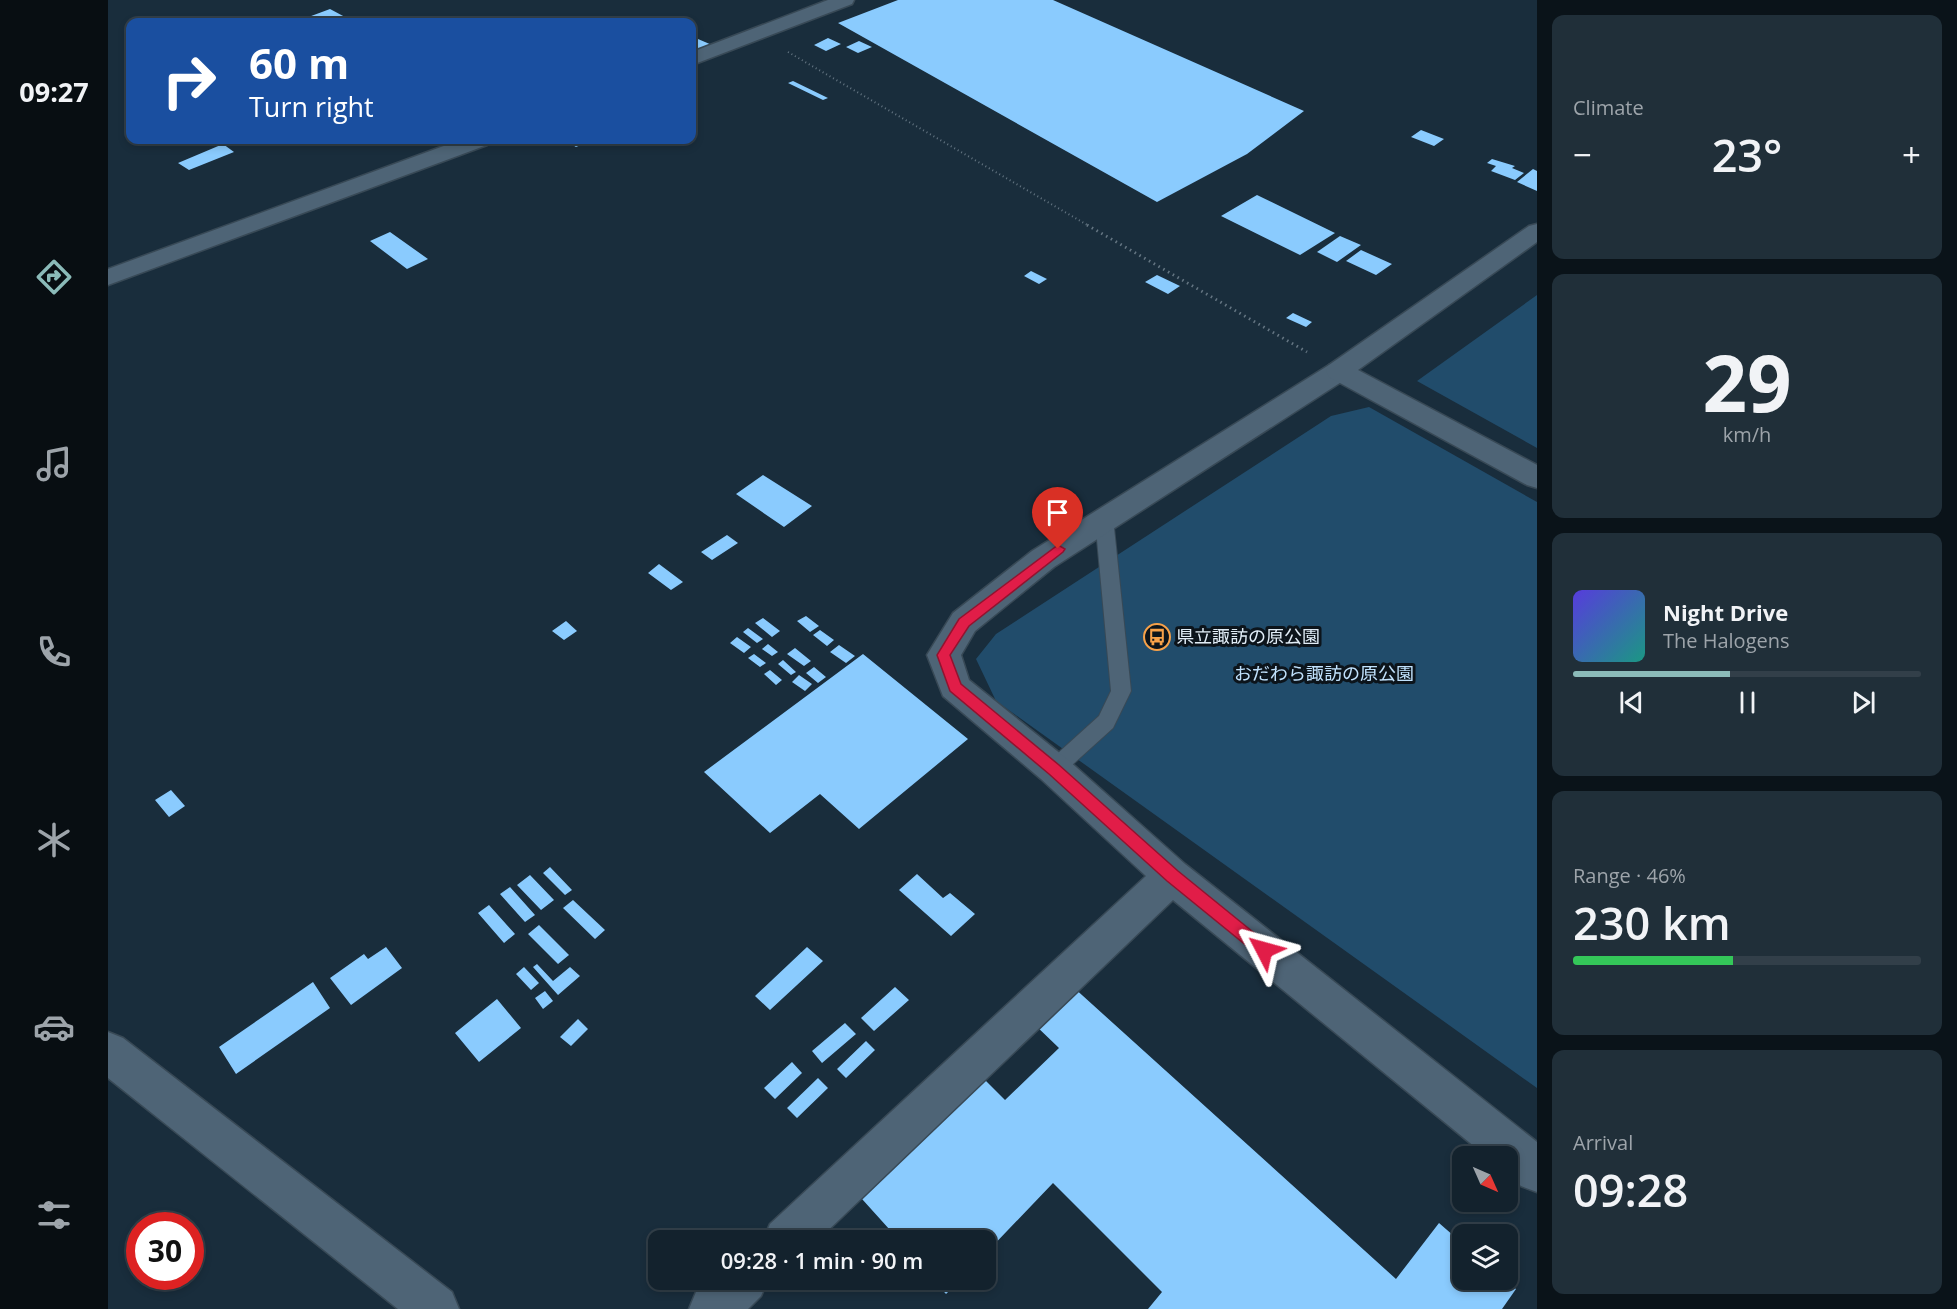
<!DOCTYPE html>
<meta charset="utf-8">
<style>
:root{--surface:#13222d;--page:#202f39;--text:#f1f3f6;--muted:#9da4aa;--line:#323f49;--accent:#8bbbb9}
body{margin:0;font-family:"Open Sans","Noto Sans JP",sans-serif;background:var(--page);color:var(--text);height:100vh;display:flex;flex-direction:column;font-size:22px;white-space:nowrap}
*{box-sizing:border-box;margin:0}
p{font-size:20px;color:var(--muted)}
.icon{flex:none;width:33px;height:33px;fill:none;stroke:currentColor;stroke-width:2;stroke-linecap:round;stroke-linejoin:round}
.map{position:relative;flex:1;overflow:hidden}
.drawer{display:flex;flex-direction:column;gap:15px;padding:15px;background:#0a1319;width:420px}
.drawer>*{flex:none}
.guide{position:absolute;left:18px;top:18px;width:570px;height:126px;border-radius:12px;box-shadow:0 3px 9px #0003,0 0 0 2px var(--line);background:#1a4fa0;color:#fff;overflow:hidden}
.needle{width:39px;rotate:135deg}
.tools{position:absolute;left:1344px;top:1146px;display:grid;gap:12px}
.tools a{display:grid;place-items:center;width:66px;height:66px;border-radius:12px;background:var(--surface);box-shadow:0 3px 9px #0003,0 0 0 2px var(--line);font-size:30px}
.speed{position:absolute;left:18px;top:1212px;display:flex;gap:12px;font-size:30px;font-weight:700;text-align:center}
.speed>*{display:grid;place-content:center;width:78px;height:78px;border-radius:50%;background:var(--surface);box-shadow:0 3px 9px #0003,0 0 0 2px var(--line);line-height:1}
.speed .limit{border:9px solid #d22;background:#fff;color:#111}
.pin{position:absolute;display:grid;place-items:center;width:51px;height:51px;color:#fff;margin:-62px -26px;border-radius:50% 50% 50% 0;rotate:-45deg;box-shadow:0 0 6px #0007}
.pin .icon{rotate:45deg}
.me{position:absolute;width:66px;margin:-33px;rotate:309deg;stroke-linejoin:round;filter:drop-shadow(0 0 4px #0008)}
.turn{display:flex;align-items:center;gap:21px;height:126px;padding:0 24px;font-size:27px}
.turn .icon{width:78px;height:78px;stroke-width:2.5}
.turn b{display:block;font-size:42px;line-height:51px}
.big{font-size:45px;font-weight:600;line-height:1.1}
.drawer .widget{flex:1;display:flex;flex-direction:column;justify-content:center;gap:9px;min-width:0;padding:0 21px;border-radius:12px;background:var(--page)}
.drawer .dial{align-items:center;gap:0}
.dial b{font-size:78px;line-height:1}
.song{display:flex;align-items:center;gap:18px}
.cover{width:72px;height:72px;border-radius:9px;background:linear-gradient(135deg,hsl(250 70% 55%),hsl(170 70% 35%))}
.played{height:6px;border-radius:3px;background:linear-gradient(90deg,var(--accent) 45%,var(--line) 45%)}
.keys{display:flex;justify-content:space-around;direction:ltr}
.heat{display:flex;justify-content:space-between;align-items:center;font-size:33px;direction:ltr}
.charge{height:9px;border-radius:4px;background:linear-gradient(90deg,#34c759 46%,var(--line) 0)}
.trip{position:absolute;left:540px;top:1230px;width:348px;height:60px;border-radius:12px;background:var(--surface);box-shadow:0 3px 9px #0003,0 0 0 2px var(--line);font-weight:600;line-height:60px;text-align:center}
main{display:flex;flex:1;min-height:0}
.dock{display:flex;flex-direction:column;width:108px;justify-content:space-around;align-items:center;background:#080e12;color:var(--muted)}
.dock .icon{width:42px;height:42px}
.dock .current{color:var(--accent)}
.dock b{font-size:27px;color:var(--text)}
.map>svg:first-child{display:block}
.green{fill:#214c6b}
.building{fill:#8acbfe}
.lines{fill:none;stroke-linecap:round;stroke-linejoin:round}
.lane-casing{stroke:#384956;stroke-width:2}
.street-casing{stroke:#384956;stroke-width:3}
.secondary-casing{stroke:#384956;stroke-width:3}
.path-far1{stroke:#657683;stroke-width:2;stroke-dasharray:1 3;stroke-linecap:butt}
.path{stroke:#657683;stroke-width:3;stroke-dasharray:1.5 4;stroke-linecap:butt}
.lane{fill:#4e6476;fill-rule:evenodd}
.street{fill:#4e6476;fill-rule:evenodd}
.secondary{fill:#4e6476;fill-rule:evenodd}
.route{fill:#e11d48;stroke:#92132f;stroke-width:1.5}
.labels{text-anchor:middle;stroke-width:6;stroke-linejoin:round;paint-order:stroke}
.poi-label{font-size:18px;fill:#e1edf7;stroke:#0c141b;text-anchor:start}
.park-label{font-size:18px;fill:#c0e1fc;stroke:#0c141b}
</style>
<main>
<nav class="dock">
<b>09:27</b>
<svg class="icon current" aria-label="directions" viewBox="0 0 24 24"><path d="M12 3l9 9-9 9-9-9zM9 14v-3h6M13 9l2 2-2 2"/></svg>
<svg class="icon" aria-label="music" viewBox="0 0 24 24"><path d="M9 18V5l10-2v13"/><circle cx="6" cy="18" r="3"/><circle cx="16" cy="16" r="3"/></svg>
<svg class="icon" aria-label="phone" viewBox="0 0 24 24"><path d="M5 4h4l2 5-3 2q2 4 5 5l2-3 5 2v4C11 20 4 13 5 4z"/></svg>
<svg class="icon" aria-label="climate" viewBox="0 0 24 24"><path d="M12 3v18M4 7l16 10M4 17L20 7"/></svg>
<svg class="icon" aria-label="car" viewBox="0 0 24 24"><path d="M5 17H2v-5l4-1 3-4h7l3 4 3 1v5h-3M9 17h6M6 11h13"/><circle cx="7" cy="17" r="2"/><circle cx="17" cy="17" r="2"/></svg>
<svg class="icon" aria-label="filters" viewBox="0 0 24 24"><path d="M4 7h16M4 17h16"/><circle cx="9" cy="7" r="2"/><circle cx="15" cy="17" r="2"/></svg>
</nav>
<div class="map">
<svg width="1429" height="1309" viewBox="0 0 1429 1309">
<rect width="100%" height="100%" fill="#192d3c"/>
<path class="green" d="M 1429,295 L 1429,448 L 1309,381 Z
M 1261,407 L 1429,502 L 1429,1088 L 888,701 L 868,659 L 888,634 L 1223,416 Z"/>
<path class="building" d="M 790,0 L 945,0 L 1196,111 L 1139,154 L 1049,202 L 730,23 Z
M 222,9 L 237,17 L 223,22 L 187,22 Z
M 720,38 L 733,44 L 718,51 L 706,45 Z
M 590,39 L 604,45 L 593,51 L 584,47 L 584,42 Z
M 751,41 L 764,47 L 750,53 L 738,47 Z
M 685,81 L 720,98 L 715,100 L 680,83 Z
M 1313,130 L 1336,139 L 1326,146 L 1303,137 Z
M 456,140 L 485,140 L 468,147 Z
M 115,144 L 126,152 L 81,170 L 70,163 Z
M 1384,159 L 1407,166 L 1404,168 L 1416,173 L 1407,180 L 1383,171 L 1388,166 L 1379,163 Z
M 1425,169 L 1429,171 L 1429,191 L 1409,182 Z
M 1149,195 L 1227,233 L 1192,255 L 1113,216 Z
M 282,232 L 320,259 L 299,269 L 262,241 Z
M 1232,236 L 1253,245 L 1229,262 L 1209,252 Z
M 1253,250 L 1284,264 L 1268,275 L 1238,261 Z
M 923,271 L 939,279 L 931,284 L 916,276 Z
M 1049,275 L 1072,286 L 1060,294 L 1037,282 Z
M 1185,313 L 1204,322 L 1198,327 L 1178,318 Z
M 655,475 L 704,506 L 676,527 L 628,494 Z
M 619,535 L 630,543 L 604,560 L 593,552 Z
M 551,564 L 575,582 L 563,590 L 540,573 Z
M 698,616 L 711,626 L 702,632 L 689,621 Z
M 655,618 L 672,631 L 664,637 L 647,623 Z
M 458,621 L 469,631 L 456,640 L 444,631 Z
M 640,628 L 655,639 L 649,643 L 635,632 Z
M 712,630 L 726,640 L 719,646 L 705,635 Z
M 629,637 L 643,647 L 636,653 L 622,643 Z
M 660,644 L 670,652 L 664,656 L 654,649 Z
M 731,645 L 747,656 L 738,663 L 722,652 Z
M 687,648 L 703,661 L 696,666 L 679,654 Z
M 646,654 L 658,663 L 652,667 L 640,658 Z
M 755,654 L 860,739 L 751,829 L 712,794 L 662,833 L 596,772 Z
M 675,660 L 688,672 L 683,675 L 670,664 Z
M 706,667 L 718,677 L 710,683 L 698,673 Z
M 662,670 L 674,680 L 668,685 L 656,674 Z
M 691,675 L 704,684 L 697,691 L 684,682 Z
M 63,790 L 77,806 L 61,817 L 47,800 Z
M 442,867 L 464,890 L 457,895 L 435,873 Z
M 809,874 L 835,898 L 842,893 L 867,914 L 843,936 L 791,890 Z
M 422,875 L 446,900 L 433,910 L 409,885 Z
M 402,887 L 427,915 L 417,922 L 392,894 Z
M 465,900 L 497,930 L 487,939 L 455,908 Z
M 381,905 L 407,934 L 396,943 L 370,913 Z
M 431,925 L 461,955 L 450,964 L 420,934 Z
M 278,947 L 294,968 L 243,1005 L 222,978 L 256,954 L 260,959 Z
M 699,947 L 715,961 L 662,1010 L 647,996 Z
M 429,964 L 445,981 L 462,967 L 472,976 L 450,995 L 425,967 Z
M 416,967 L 431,983 L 423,990 L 408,974 Z
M 205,982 L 222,1008 L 128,1074 L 111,1047 Z
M 964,986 L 1288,1279 L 1331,1223 L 1354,1243 L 1354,1280 L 1397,1280 L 1408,1289 L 1394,1309 L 1040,1309 L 1054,1292 L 945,1183 L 878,1253 L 878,1240 L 791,1240 L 745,1189 L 868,1071 L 897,1100 L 951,1048 L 925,1023 Z
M 787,987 L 801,1000 L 766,1031 L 753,1018 Z
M 437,991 L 445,1001 L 435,1009 L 427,998 Z
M 389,999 L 413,1028 L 371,1062 L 347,1033 Z
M 470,1019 L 480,1029 L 463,1046 L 452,1037 Z
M 737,1023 L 748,1034 L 714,1063 L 704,1051 Z
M 758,1041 L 767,1050 L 738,1078 L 729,1069 Z
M 684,1062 L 694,1073 L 667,1099 L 656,1088 Z
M 710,1078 L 720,1088 L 689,1118 L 679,1108 Z
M 825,1280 L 852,1280 L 838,1294 Z"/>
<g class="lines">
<defs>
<path id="lane" d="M 996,512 L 1002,514 L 1005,518 L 1023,691 L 1005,728 L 953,775 L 946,778 L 939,775 L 936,769 L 939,763 L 991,716 L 1003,691 L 987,518 L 990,514 Z"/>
<path id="street" d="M 720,0 L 746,0 L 744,4 L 584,65 L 584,52 Z
M 352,140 L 382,140 L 379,145 L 0,285 L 0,269 Z
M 1231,363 L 1241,365 L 1244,371 L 1241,377 L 946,567 L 867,631 L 853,655 L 861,680 L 959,759 L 1077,864 L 1429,1142 L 1429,1192 L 1413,1186 L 1400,1174 L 1400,1156 L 1378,1156 L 1065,900 L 710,1240 L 655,1240 L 662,1224 L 1038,876 L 933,779 L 835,696 L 819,655 L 845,613 L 924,551 L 1221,365 Z
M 0,1032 L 15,1038 L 344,1292 L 351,1309 L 290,1309 L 0,1078 Z
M 603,1280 L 660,1280 L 653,1296 L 640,1309 L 581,1309 L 588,1292 Z"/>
<path id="secondary" d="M 1429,224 L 1429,242 L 1250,370 L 1429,465 L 1429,488 L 1419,485 L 1221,377 L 1218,371 L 1221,365 L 1421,226 Z"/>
</defs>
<use href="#lane" class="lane-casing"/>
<use href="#street" class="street-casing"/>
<use href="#secondary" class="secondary-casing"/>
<path class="path-far1" d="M 680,52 L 981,226"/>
<path class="path" d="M 979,225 L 1199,352"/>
<use href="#lane" class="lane"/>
<use href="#street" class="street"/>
<use href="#secondary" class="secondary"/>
</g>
<path class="route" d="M 950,545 L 957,549 L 955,552 L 861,626 L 842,655 L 853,684 L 951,765 L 1070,871 L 1161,945 L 1164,950 L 1161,955 L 1156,957 L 1150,955 L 1059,881 L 941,774 L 842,691 L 829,655 L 851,619 Z"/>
<defs>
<symbol id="bus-ring" viewBox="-11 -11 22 22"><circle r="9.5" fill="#0c141b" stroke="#f7a149" stroke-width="1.5"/><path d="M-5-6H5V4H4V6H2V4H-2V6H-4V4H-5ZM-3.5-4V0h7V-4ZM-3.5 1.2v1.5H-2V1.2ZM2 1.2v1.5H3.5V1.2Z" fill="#f7a149"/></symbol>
</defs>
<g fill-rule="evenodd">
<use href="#bus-ring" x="1034" y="622" width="30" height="30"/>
</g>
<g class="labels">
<g class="poi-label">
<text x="1068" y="643">県立諏訪の原公園</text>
</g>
<g class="park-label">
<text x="1216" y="680">おだわら諏訪の原公園</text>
</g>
</g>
</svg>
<div class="tools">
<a><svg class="needle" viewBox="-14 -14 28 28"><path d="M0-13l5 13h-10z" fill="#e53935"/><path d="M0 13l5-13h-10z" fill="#9da4aa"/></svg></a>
<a><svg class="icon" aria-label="layers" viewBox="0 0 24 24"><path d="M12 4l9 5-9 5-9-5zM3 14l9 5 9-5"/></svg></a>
</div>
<div class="speed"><div class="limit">30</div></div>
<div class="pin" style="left:950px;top:549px;background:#d93025"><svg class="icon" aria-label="arrive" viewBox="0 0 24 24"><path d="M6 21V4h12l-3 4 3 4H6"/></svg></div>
<svg class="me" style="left:1156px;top:950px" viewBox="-20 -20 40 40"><path d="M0-17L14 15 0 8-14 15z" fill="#e11d48" stroke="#fff" stroke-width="4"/></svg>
<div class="trip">09:28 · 1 min · 90 m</div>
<div class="guide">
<div class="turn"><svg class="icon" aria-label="right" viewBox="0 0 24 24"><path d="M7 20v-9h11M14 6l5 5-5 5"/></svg><div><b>60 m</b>Turn right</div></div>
</div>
</div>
<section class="drawer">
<div class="widget"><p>Climate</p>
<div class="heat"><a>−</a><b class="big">23°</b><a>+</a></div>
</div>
<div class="widget dial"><b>29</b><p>km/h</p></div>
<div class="widget">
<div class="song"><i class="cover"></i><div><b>Night Drive</b><p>The Halogens</p></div></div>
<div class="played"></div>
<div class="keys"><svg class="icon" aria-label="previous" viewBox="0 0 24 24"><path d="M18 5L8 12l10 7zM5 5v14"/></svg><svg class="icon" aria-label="pause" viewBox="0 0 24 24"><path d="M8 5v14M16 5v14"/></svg><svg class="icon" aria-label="next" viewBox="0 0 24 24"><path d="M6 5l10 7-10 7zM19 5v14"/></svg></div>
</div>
<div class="widget"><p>Range · 46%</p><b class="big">230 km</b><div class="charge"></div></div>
<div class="widget"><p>Arrival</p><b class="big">09:28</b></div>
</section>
</main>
